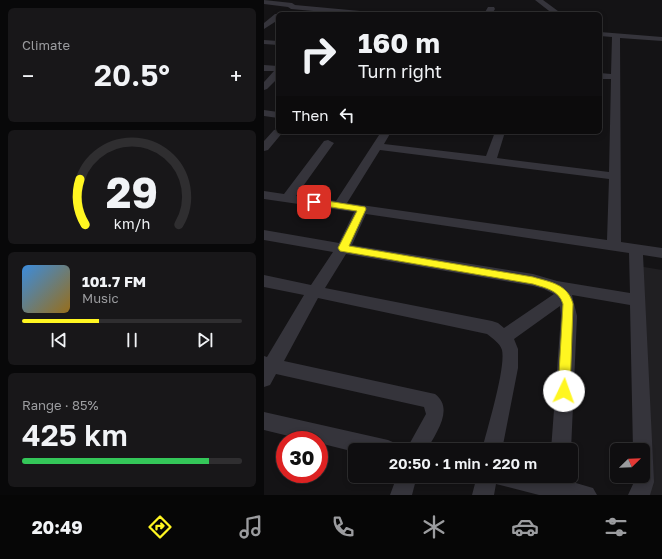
<!DOCTYPE html>
<meta charset="utf-8">
<style>
:root{--surface:#0f0e10;--page:#181719;--text:#f1f3f6;--muted:#9b9c9f;--line:#2f2e30;--accent:#fff621}
body{margin:0;font-family:"Golos Text",sans-serif;background:var(--page);color:var(--text);height:100vh;display:flex;flex-direction:column;font-size:15px;white-space:nowrap}
*{box-sizing:border-box;margin:0}
p{font-size:13px;color:var(--muted)}
.icon{flex:none;width:22px;height:22px;fill:none;stroke:currentColor;stroke-width:2;stroke-linecap:round;stroke-linejoin:round}
.map{position:relative;flex:1;overflow:hidden}
.drawer{display:flex;flex-direction:column;gap:8px;padding:8px;background:#080809;width:264px}
.drawer>*{flex:none}
.banner{position:absolute;left:12px;top:12px;width:326px;height:122px;border-radius:6px;box-shadow:0 2px 6px #0003,0 0 0 1px var(--line);background:#0f0e10;color:var(--text);overflow:hidden}
.needle{width:26px;rotate:67deg}
.fabs{position:absolute;left:346px;top:443px;display:grid;gap:8px}
.fabs a{display:grid;place-items:center;width:40px;height:40px;border-radius:6px;background:var(--surface);box-shadow:0 2px 6px #0003,0 0 0 1px var(--line);font-size:20px}
.speed{position:absolute;left:12px;top:431px;display:flex;gap:8px;font-size:20px;font-weight:700;text-align:center}
.speed>*{display:grid;place-content:center;width:52px;height:52px;border-radius:50%;background:var(--surface);box-shadow:0 2px 6px #0003,0 0 0 1px var(--line);line-height:1}
.speed .limit{border:6px solid #d22;background:#fff;color:#111}
.pin{position:absolute;display:grid;place-items:center;width:34px;height:34px;color:#fff;margin:-17px;border-radius:8px;box-shadow:0 2px 6px #0006}
.me{position:absolute;width:44px;margin:-22px;rotate:3deg;stroke-linejoin:round;filter:drop-shadow(0 0 3px #0008)}
.turn{display:flex;align-items:center;gap:14px;height:84px;padding:0 16px;font-size:18px}
.turn .icon{width:52px;height:52px;stroke-width:2.5}
.turn b{display:block;font-size:28px;line-height:34px}
.then{display:flex;align-items:center;height:38px;padding:0 16px;background:#0003;gap:8px;font-size:15px}
.big{font-size:30px;font-weight:600;line-height:1.1}
.drawer .card{flex:1;display:flex;flex-direction:column;justify-content:center;gap:6px;min-width:0;padding:0 14px;border-radius:6px;background:var(--page)}
.drawer .dial{align-items:center;gap:0}
.dial svg{height:104px;overflow:visible;fill:none;stroke:var(--line);stroke-width:7;stroke-linecap:round;text-anchor:middle}
.dial text{fill:var(--text);stroke:none}
.song{display:flex;align-items:center;gap:12px}
.cover{width:48px;height:48px;border-radius:6px;background:linear-gradient(135deg,hsl(210 70% 55%),hsl(40 70% 35%))}
.played{height:4px;border-radius:2px;background:linear-gradient(90deg,var(--accent) 35%,var(--line) 35%)}
.keys{display:flex;justify-content:space-around;direction:ltr}
.heat{display:flex;justify-content:space-between;align-items:center;font-size:22px;direction:ltr}
.charge{height:6px;border-radius:3px;background:linear-gradient(90deg,#34c759 85%,var(--line) 0)}
.trip{position:absolute;left:84px;top:443px;width:230px;height:40px;border-radius:6px;background:var(--surface);box-shadow:0 2px 6px #0003,0 0 0 1px var(--line);font-weight:600;line-height:40px;text-align:center}
.tab-bar{display:flex;height:64px;justify-content:space-around;align-items:center;background:#060606;color:var(--muted)}
.tab-bar .icon{width:28px;height:28px}
.tab-bar .active{color:var(--accent)}
.tab-bar b{font-size:18px;color:var(--text)}
main{display:flex;flex:1;min-height:0}
.map>svg:first-child{display:block}
.built{fill:#201f22}
.lines{fill:none;stroke-linecap:round;stroke-linejoin:round}
.minor{fill:#35343b;fill-rule:evenodd}
.route{fill:#fff621;stroke:#a6a015}
</style>
<main>
<section class="drawer">
<div class="card"><p>Climate</p>
<div class="heat"><a>−</a><b class="big">20.5°</b><a>+</a></div>
</div>
<div class="card dial"><svg viewBox="0 0 100 80">
<path d="M14 69A42 42 0 1 1 86 69"/>
<path d="M14 69A42 42 0 0 1 10 34" stroke="#fff621"/>
<text x="50" y="56" font-size="32" font-weight="700">29</text>
<text x="50" y="72" font-size="11">km/h</text>
</svg></div>
<div class="card">
<div class="song"><i class="cover"></i><div><b>101.7 FM</b><p>Music</p></div></div>
<div class="played"></div>
<div class="keys"><svg class="icon" aria-label="previous" viewBox="0 0 24 24"><path d="M18 5L8 12l10 7zM5 5v14"/></svg><svg class="icon" aria-label="pause" viewBox="0 0 24 24"><path d="M8 5v14M16 5v14"/></svg><svg class="icon" aria-label="next" viewBox="0 0 24 24"><path d="M6 5l10 7-10 7zM19 5v14"/></svg></div>
</div>
<div class="card"><p>Range · 85%</p><b class="big">425 km</b><div class="charge"></div></div>
</section>
<div class="map">
<svg width="398" height="495" viewBox="0 0 398 495">
<rect width="100%" height="100%" fill="#141315"/>
<path class="built" d="M 374,266 L 398,270 L 398,495 L 380,495 Z"/>
<g class="lines">
<path class="minor" d="M 0,0 L 28,3 L 31,5 L 107,12 L 111,14 L 82,14 L 27,9 L 24,7 L 0,4 Z
M 271,0 L 279,0 L 298,14 L 289,14 Z
M 224,7 L 230,7 L 231,9 L 228,14 L 220,14 Z
M 11,14 L 15,14 L 14,20 L 0,29 L 0,23 Z
M 336,32 L 398,37 L 398,41 L 356,38 L 357,242 L 398,248 L 398,258 L 379,255 L 390,482 L 386,495 L 364,495 L 370,482 L 370,476 L 379,476 L 379,450 L 369,450 L 366,305 L 308,295 L 313,316 L 307,450 L 287,450 L 297,316 L 296,306 L 250,339 L 254,349 L 254,368 L 238,450 L 218,450 C 223,429 242,368 238,350 C 236,343 228,338 223,334 L 54,298 L 20,361 L 171,394 C 191,409 171,434 163,450 L 142,450 L 162,414 L 160,407 L 12,374 L 6,385 L 0,387 L 0,356 L 3,357 L 40,295 L 0,287 L 0,275 L 47,285 L 69,252 L 0,240 L 0,230 L 75,243 L 90,212 L 0,199 L 0,191 L 20,194 L 60,141 L 64,140 L 70,143 L 32,196 L 72,201 L 117,132 L 127,132 L 120,144 L 222,156 L 231,132 L 241,132 L 233,158 L 345,172 L 347,79 L 336,79 L 336,73 L 347,74 L 348,37 L 336,36 ZM 116,150 L 345,179 L 343,240 L 83,203 ZM 102,214 L 365,253 L 366,293 L 293,281 L 269,274 L 88,245 ZM 82,254 L 269,286 L 280,289 L 290,294 L 240,328 L 234,323 L 228,321 L 61,288 Z
M 0,40 L 14,41 L 14,45 L 0,44 Z
M 0,65 L 14,66 L 14,78 L 3,89 L 0,90 L 0,82 L 10,71 L 0,71 Z
M 0,110 L 14,112 L 14,118 L 0,116 Z
M 14,129 L 14,132 L 19,132 L 4,150 L 0,151 L 0,141 L 10,130 Z
M 0,412 L 124,440 L 131,443 L 134,450 L 91,450 L 91,452 L 55,443 L 55,440 L 41,440 L 0,430 Z
M 133,476 L 153,476 L 148,495 L 126,495 Z
M 213,476 L 305,476 L 305,481 L 329,488 L 333,495 L 275,495 L 232,484 L 230,495 L 208,495 Z"/>
</g>
<path class="route" d="M 50,199 L 101,207 L 102,209 L 85,246 L 269,277 C 286,282 304,284 309,304 L 306,391 L 304,394 L 300,396 L 296,394 L 294,391 L 299,304 C 295,290 281,288 269,284 L 76,251 L 74,248 L 93,211 L 47,204 L 45,202 L 47,200 Z"/>
</svg>
<div class="fabs">
<a><svg class="needle" viewBox="-14 -14 28 28"><path d="M0-13l5 13h-10z" fill="#e53935"/><path d="M0 13l5-13h-10z" fill="#9b9c9f"/></svg></a>
</div>
<div class="speed"><div class="limit">30</div></div>
<div class="pin" style="left:50px;top:202px;background:#d93025"><svg class="icon" aria-label="arrive" viewBox="0 0 24 24"><path d="M6 21V4h12l-3 4 3 4H6"/></svg></div>
<svg class="me" style="left:300px;top:391px" viewBox="-20 -20 40 40"><circle r="19" fill="#fff"/><path d="M0-13L10 11 0 6-10 11z" fill="#fff621"/></svg>
<div class="trip">20:50 · 1 min · 220 m</div>
<div class="banner">
<div class="turn"><svg class="icon" aria-label="right" viewBox="0 0 24 24"><path d="M7 20v-9h11M14 6l5 5-5 5"/></svg><div><b>160 m</b>Turn right</div></div>
<div class="then">Then<svg class="icon" aria-label="left" viewBox="0 0 24 24"><path d="M17 20v-9H6M10 6l-5 5 5 5"/></svg></div>
</div>
</div>
</main>
<nav class="tab-bar">
<b>20:49</b>
<svg class="icon active" aria-label="directions" viewBox="0 0 24 24"><path d="M12 3l9 9-9 9-9-9zM9 14v-3h6M13 9l2 2-2 2"/></svg>
<svg class="icon" aria-label="music" viewBox="0 0 24 24"><path d="M9 18V5l10-2v13"/><circle cx="6" cy="18" r="3"/><circle cx="16" cy="16" r="3"/></svg>
<svg class="icon" aria-label="phone" viewBox="0 0 24 24"><path d="M5 4h4l2 5-3 2q2 4 5 5l2-3 5 2v4C11 20 4 13 5 4z"/></svg>
<svg class="icon" aria-label="climate" viewBox="0 0 24 24"><path d="M12 3v18M4 7l16 10M4 17L20 7"/></svg>
<svg class="icon" aria-label="car" viewBox="0 0 24 24"><path d="M5 17H2v-5l4-1 3-4h7l3 4 3 1v5h-3M9 17h6M6 11h13"/><circle cx="7" cy="17" r="2"/><circle cx="17" cy="17" r="2"/></svg>
<svg class="icon" aria-label="filters" viewBox="0 0 24 24"><path d="M4 7h16M4 17h16"/><circle cx="9" cy="7" r="2"/><circle cx="15" cy="17" r="2"/></svg>
</nav>
